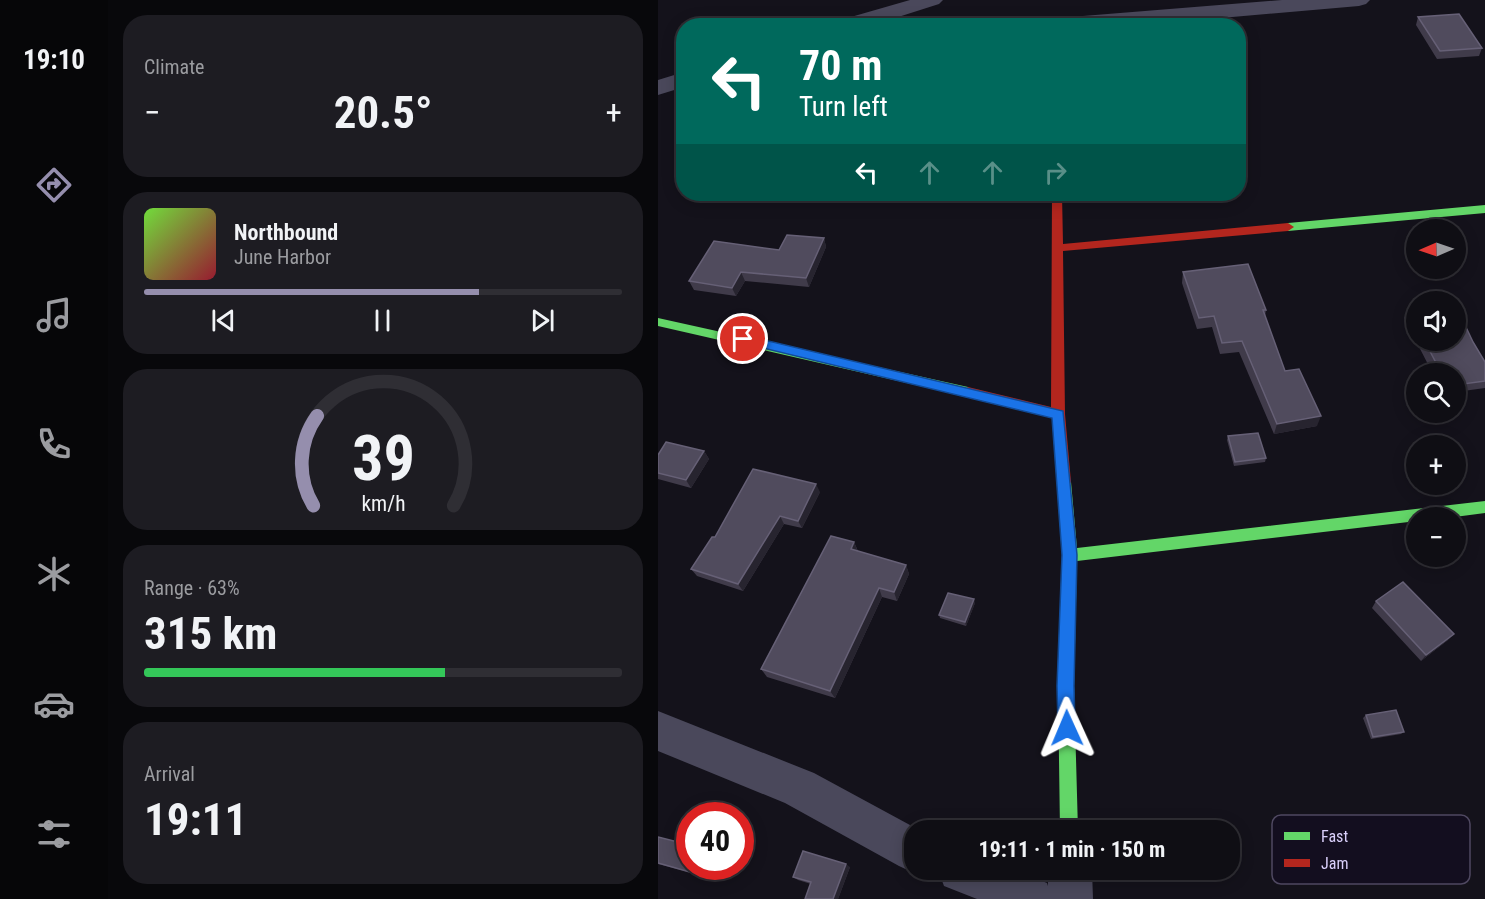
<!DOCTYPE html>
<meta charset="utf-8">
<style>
:root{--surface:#0f0e14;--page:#1d1c22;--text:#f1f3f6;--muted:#9b9ca0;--line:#2f2e34;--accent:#958ead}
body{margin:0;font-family:"Roboto Condensed",sans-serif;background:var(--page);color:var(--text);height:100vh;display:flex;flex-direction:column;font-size:22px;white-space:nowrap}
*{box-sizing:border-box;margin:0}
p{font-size:20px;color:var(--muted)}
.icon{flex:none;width:33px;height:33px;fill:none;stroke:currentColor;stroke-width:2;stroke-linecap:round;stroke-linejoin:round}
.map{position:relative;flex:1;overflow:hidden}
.details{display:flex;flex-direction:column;gap:15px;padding:15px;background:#08080b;width:550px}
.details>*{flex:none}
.guide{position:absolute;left:18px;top:18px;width:570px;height:183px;border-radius:24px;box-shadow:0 3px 15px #0003,0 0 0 2px var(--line);background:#00695c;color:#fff;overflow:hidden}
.needle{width:39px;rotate:268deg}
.tools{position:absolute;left:748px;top:219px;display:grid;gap:12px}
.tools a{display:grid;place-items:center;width:60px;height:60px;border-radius:50%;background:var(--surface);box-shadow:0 3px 15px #0003,0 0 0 2px var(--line);font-size:30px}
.speed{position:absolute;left:18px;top:802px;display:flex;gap:12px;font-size:30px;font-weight:700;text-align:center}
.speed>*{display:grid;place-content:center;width:78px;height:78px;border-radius:50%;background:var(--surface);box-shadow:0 3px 15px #0003,0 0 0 2px var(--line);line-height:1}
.speed .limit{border:9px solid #d22;background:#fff;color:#111}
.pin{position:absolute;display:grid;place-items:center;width:51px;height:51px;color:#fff;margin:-26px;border:3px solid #fff;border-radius:50%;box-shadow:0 2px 6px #0007}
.me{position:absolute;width:66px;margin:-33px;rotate:359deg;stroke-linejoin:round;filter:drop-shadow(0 0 4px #0008)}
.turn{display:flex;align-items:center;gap:21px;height:126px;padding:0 24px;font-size:27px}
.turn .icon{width:78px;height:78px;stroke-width:2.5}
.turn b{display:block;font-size:42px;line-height:51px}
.lanes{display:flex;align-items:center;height:57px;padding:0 24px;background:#0003;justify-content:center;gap:30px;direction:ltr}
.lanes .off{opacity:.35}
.big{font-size:45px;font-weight:700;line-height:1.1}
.details .card{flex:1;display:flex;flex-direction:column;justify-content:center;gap:9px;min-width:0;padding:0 21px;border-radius:24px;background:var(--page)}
.details .dial{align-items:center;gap:0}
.dial svg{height:156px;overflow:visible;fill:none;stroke:var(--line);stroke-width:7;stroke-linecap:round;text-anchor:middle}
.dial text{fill:var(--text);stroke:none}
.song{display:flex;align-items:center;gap:18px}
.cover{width:72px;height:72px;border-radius:9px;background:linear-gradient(135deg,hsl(100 70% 55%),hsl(350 70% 35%))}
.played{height:6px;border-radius:3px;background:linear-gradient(90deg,var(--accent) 70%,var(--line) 70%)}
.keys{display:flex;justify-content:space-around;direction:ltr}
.heat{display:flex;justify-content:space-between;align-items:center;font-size:33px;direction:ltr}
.charge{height:9px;border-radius:4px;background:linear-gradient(90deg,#34c759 63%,var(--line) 0)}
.trip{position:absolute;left:246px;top:820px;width:336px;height:60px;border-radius:24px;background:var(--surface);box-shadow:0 3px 15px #0003,0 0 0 2px var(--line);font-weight:700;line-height:60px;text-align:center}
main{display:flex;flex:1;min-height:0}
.dock{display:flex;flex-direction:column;width:108px;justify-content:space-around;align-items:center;background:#060608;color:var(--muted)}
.dock .icon{width:42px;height:42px}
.dock .current{color:var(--accent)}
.dock b{font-size:27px;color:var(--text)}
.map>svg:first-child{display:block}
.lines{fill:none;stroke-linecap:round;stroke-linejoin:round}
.street{fill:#4a485b;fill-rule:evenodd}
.fast{fill:#63d668;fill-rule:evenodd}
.jam{fill:#b3261e;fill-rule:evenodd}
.wall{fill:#403b4a}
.shaded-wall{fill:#27242f}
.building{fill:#504b5d;stroke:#666076;stroke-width:1.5}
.route{fill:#1a73e8;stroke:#114b97;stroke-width:1.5}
.key{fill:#130e1f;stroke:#4f4861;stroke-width:1.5}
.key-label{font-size:16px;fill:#dad0fb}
</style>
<main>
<nav class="dock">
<b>19:10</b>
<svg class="icon current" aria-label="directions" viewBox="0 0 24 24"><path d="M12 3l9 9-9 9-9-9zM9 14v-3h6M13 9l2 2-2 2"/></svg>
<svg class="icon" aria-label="music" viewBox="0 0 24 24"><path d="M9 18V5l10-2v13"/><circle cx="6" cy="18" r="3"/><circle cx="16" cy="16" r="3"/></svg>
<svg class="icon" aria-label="phone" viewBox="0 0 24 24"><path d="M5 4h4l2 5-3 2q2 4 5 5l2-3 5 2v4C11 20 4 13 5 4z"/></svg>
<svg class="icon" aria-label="climate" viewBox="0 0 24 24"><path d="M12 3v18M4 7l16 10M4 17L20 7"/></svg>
<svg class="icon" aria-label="car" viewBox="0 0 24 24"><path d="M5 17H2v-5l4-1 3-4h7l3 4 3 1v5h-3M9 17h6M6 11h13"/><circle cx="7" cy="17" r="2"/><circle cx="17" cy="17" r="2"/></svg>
<svg class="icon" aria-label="filters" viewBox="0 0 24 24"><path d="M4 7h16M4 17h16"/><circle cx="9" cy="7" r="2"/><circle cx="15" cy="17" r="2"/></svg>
</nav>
<section class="details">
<div class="card"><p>Climate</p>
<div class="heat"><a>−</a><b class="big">20.5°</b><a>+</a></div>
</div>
<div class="card">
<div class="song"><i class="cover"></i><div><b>Northbound</b><p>June Harbor</p></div></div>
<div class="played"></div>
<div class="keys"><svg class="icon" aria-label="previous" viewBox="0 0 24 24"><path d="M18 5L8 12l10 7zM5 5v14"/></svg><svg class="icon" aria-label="pause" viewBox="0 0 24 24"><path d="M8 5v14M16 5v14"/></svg><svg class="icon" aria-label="next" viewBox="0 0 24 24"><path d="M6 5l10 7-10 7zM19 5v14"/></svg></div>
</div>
<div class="card dial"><svg viewBox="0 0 100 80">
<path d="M14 69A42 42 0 1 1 86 69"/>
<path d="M14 69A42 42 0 0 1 16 23" stroke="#958ead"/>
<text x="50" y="56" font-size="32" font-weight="700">39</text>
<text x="50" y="72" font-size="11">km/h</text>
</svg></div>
<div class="card"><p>Range · 63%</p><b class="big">315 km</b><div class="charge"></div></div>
<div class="card"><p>Arrival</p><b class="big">19:11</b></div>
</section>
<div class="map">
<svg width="827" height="899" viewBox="0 0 827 899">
<rect width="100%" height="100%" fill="#14121b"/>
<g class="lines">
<path class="street" d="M 252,0 L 285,0 L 281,4 L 212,26 L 176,26 L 179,21 Z
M 624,0 L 712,0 L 708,4 L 701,6 L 472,26 L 389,25 L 392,20 L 400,18 Z
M 26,72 L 26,87 L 0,95 L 0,80 Z
M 0,711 L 156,773 L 263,831 L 256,831 L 256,870 L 263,870 L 256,873 L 241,866 L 127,803 L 0,751 Z
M 280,870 L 357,870 L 389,883 L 390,886 L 390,870 L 434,870 L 435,899 L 319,899 L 286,886 Z"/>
<path class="fast" d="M 827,205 L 827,213 L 630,231 L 624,227 L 630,223 Z
M 0,318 L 310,387 L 316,392 L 310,397 L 0,326 Z
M 406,476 L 411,478 L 413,482 L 419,548 L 827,501 L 827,513 L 789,518 L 759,518 L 759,521 L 419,561 L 416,686 L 420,831 L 402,831 L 400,686 L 405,555 L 399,482 L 401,478 Z"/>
<path class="jam" d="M 394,194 L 404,194 L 405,244 L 630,223 L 636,227 L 630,231 L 405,251 L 407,414 L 413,482 L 411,486 L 406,488 L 401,486 L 399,482 L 394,418 L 310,397 L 304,392 L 310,387 L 393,407 Z"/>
</g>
<path class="wall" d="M 760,17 L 824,48 L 821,56 L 779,59 L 758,25 Z
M 166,238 L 168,247 L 151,287 L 87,281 L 78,296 L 36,290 L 31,281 L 121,250 Z
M 525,272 L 608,310 L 607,316 L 627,371 L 659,426 L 616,434 L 581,352 L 562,354 L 554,327 L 539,329 L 524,283 Z
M 759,309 L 759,340 L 798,340 L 815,342 L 827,362 L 827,388 L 798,392 L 798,374 L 775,374 L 758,341 L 755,341 L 746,318 L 750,310 Z
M 570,436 L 608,458 L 607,462 L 576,466 L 569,440 Z
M 46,451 L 51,459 L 33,488 L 0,479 L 0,455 Z
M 162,492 L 144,528 L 126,524 L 85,591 L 39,576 L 33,569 Z
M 196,542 L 200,551 L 248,565 L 251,574 L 239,601 L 224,597 L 177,698 L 109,677 L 103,669 Z
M 718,601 L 790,640 L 763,661 L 714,608 Z
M 317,603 L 308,626 L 282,618 L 281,615 Z
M 708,715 L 746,732 L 743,734 L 713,739 L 705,718 Z
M 0,837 L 42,875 L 0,864 Z
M 192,867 L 180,899 L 147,899 L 153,884 L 140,880 L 135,877 Z"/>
<path class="shaded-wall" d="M 166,238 L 168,247 L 151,287 L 148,278 Z
M 83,272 L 87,281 L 78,296 L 74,288 Z
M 663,416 L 659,426 L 616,434 L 619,424 Z
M 46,451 L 51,459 L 33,488 L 28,480 Z
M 158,484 L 162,492 L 144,528 L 140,521 Z
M 122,516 L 126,524 L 85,591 L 80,584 Z
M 196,542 L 200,552 L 193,549 Z
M 248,565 L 251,574 L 239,601 L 236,592 Z
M 221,588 L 224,597 L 177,698 L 172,691 Z
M 316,599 L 317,603 L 308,626 L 307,622 Z
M 796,634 L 790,640 L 763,661 L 768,655 Z
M 188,864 L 192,867 L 180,899 L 175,899 Z
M 42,867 L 46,867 L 42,875 L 39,874 Z"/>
<path class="building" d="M 801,14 L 824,48 L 782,51 L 760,17 Z
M 129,235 L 166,238 L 148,278 L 83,272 L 74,288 L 31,281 L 56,241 L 121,250 Z
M 590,264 L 608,310 L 605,310 L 627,371 L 641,369 L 663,416 L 619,424 L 584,341 L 564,343 L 556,316 L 541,318 L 525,272 Z
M 798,306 L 815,342 L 827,362 L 827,381 L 798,385 L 798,374 L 784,374 L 766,340 L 798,340 Z
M 759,309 L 759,332 L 750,310 Z
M 600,433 L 608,458 L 577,462 L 570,436 Z
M 8,442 L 46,451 L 28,480 L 0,473 L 0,455 Z
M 95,469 L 158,484 L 140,521 L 122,516 L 80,584 L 33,569 L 54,537 L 57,537 Z
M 173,536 L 196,542 L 193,549 L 248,565 L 236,592 L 221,588 L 172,691 L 103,669 Z
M 745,582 L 796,634 L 768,655 L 718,601 Z
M 290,593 L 316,599 L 307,622 L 281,615 Z
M 738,710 L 746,732 L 715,737 L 708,715 Z
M 0,837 L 32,845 L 32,867 L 42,867 L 39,874 L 0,863 Z
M 145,851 L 188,864 L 175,899 L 147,899 L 153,882 L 135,877 Z"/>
<path class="route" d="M 85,335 L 405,411 L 419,555 L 416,686 L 417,728 L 415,734 L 409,736 L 403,734 L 400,728 L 399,686 L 404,555 L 394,418 L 80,342 L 79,339 L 80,336 Z"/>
<rect x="614" y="815" width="198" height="69" rx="9" class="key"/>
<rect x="626" y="832" width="26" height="8" fill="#63d668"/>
<rect x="626" y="859" width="26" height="8" fill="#b3261e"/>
<g class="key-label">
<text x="663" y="842">Fast</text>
<text x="663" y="869">Jam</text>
</g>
</svg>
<div class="tools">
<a><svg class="needle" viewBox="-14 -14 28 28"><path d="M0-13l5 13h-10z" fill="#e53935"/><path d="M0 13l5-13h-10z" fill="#9b9ca0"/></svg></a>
<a><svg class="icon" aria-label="sound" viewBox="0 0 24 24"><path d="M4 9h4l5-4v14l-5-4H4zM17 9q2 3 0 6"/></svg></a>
<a><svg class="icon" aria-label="search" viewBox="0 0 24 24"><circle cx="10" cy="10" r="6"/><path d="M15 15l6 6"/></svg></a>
<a>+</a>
<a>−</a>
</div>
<div class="speed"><div class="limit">40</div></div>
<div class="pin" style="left:85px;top:339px;background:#d93025"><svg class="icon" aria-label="arrive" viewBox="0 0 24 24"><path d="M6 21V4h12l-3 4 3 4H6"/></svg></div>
<svg class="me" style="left:409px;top:728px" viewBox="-20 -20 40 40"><path d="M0-17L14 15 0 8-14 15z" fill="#1a73e8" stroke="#fff" stroke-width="4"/></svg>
<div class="trip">19:11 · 1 min · 150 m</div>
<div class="guide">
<div class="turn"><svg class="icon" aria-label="left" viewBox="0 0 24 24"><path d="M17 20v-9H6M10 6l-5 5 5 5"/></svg><div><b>70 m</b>Turn left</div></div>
<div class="lanes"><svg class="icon" aria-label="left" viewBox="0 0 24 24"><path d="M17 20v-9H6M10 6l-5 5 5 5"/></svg><svg class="icon off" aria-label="ahead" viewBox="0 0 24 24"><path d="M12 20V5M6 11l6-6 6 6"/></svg><svg class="icon off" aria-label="ahead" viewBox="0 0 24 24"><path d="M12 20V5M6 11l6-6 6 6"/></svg><svg class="icon off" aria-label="right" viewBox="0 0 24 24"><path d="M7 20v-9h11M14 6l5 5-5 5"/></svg></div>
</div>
</div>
</main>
